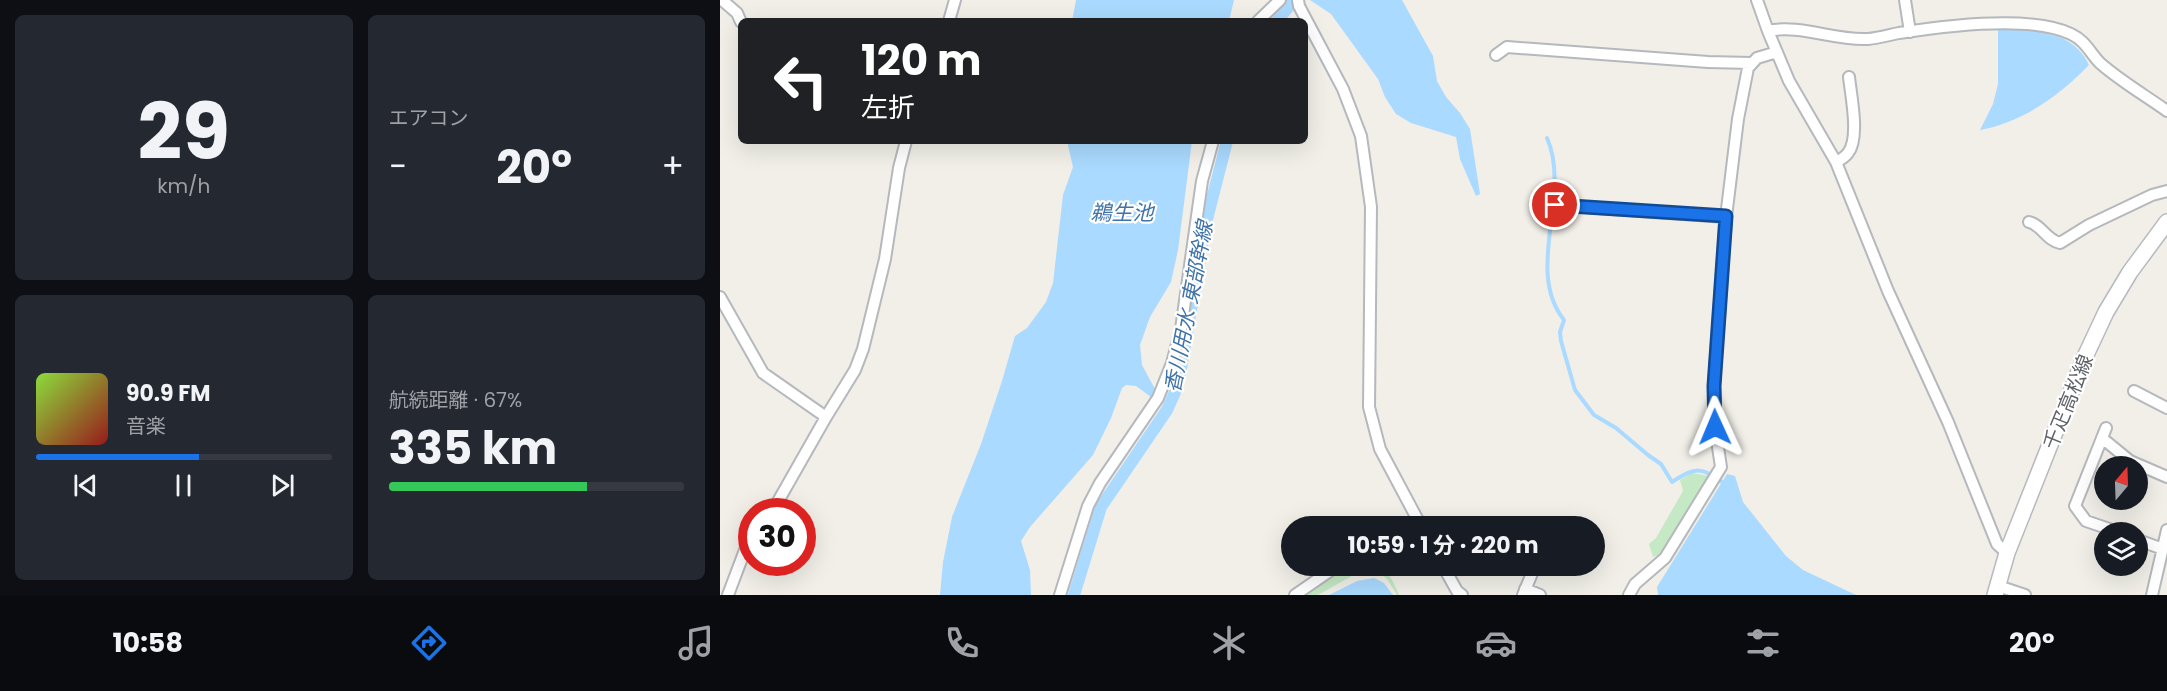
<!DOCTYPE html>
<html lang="ja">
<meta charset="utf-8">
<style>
:root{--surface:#171b24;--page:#242831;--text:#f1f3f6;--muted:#9ea1a6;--line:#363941;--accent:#1a73e8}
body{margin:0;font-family:Poppins,"Noto Sans JP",sans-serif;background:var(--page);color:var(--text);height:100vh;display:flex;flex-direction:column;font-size:22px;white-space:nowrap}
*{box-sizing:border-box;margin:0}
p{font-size:20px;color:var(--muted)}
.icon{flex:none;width:33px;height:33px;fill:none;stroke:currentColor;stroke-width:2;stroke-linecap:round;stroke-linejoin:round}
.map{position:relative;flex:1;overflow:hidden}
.panel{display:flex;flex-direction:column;gap:15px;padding:15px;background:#0d0f14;width:720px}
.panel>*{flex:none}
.guide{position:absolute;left:18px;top:18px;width:570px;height:126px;border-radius:9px;box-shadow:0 6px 24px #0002;background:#202124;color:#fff;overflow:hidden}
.needle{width:39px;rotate:19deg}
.fabs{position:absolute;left:1374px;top:456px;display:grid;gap:12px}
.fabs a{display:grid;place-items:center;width:54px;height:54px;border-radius:50%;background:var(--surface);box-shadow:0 6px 24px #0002;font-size:30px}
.speed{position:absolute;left:18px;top:498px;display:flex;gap:12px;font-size:30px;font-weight:700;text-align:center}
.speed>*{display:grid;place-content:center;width:78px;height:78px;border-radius:50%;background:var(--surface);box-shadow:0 6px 24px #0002;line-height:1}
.speed .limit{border:9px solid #d22;background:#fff;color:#111}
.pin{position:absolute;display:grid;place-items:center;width:51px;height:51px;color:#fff;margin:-26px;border:3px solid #fff;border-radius:50%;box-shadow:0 2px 6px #0007}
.me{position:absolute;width:66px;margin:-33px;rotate:359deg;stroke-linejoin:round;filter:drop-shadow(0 0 4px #0008)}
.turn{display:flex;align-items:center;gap:21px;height:126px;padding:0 24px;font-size:27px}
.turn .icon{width:78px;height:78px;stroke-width:2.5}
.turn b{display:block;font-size:42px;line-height:51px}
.big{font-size:45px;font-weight:700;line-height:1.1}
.panel .tile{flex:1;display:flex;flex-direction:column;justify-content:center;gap:9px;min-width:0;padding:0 21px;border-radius:9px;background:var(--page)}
.panel .dial{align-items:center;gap:0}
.dial b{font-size:78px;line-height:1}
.song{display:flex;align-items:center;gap:18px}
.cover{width:72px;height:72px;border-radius:9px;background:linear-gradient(135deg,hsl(90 70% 55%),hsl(0 70% 35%))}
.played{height:6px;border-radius:3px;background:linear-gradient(90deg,var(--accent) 55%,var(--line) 55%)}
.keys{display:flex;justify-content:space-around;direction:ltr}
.heat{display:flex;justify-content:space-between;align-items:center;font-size:33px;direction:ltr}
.charge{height:9px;border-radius:4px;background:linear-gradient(90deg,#34c759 67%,var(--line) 0)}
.panel .tiles{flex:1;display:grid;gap:15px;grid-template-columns:repeat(2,1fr)}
.trip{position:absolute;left:561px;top:516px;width:324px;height:60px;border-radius:30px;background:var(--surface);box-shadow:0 6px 24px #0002;font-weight:700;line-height:60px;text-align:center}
.tab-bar{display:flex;height:96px;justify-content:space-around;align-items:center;background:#090b0e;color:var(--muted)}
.tab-bar .icon{width:42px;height:42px}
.tab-bar .current{color:var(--accent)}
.tab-bar b{font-size:27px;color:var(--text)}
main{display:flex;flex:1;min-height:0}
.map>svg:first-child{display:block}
.green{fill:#c5e8c5}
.water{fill:#aadaff}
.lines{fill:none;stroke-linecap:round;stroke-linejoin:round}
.stream{stroke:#aadaff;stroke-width:4}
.canal{stroke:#aadaff;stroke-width:12}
.minor-casing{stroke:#b5b8bc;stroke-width:14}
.secondary-casing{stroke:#b6babf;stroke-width:18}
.minor{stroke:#fff;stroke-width:10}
.secondary{stroke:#fff;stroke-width:15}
.route-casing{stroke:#114b97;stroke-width:15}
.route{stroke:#1a73e8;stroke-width:10}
.labels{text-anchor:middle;stroke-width:4.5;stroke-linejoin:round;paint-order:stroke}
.street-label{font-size:20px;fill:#5f6368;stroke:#fff}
.water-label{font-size:21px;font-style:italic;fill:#4174aa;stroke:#fff}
</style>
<main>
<section class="panel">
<div class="tiles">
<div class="tile dial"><b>29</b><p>km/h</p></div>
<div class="tile"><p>エアコン</p>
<div class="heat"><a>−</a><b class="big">20°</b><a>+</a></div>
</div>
<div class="tile">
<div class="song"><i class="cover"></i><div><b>90.9 FM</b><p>音楽</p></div></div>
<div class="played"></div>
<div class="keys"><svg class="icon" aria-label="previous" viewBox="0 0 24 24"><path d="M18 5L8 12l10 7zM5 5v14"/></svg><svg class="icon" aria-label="pause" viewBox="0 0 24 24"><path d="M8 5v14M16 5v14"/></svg><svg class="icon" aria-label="next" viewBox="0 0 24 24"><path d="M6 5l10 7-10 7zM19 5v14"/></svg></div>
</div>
<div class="tile"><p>航続距離 · 67%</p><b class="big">335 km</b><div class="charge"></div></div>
</div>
</section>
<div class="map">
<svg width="1447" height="595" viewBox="0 0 1447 595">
<rect width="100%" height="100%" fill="#f1efe8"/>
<path class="green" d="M 972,473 L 989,476 L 941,554 L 933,557 L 929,544 L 936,538 L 963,491 L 960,480 Z
M 631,566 C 662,566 667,565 679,595 L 677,595 L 667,579 L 660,573 L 651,571 L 637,573 L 598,595 L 583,595 L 619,569 Z"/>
<path class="water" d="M 356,0 L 514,0 L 509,21 L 352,21 Z
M 590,0 L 682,0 L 713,56 L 717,81 L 726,97 L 740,113 L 750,129 L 760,194 L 756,196 L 740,159 L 736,137 L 691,123 L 676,114 L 665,97 L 658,79 L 611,14 Z
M 1278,28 C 1311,30 1353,29 1369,65 C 1339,96 1303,122 1260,130 L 1273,104 L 1278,84 Z
M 347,141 L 472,141 L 458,250 L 451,282 L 430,317 L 420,345 L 422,365 L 435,389 L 431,397 L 416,386 L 406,385 L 402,388 L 391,418 L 373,455 L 310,527 L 301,541 L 310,570 L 311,595 L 220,595 L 223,562 L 232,517 L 261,444 L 282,381 L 295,336 L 307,328 L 326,302 L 333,283 L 343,195 L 353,167 Z
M 1007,474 L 1015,476 L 1023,502 L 1066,556 L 1083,570 L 1136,595 L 938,595 L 937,587 Z
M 654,578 L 664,583 L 673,595 L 609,595 L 637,581 Z"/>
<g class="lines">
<path class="stream" d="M 827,138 C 852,194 804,270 844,320 L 840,332 L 841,341 L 855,390 L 874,415 L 896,428 L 928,455 L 941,464 L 952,482 C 977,466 981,467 1005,484"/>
<path class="canal" d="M 557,21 L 571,4
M 354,595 L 381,507 L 447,410 L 456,390 L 461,368 L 486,223 L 507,141"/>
<defs>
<path id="minor" d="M 2,0 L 17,13 L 21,22
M 578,0 L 579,6 L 623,89 L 641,136 L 651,207 L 649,407 L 660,449 L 701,526
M 1037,0 L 1048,31
M 1185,0 L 1190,32
M 229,21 L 235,0
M 538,21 L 560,0
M 776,55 L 787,47 L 988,62 L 1031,63
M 1116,162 C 1120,160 1125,157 1128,153 C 1140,138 1131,96 1129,77
M 835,205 L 1006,217
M 1309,222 C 1322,225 1326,240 1340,243 L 1369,225 L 1432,195 L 1447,191
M 0,297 L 43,373 L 106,417
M 1414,391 L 1447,408
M 1386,428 L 1355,506 L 1366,521 L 1398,532
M 1382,438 L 1410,461 L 1447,477
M 52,512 L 106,417 L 135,370 L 143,349 L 165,259 L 179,168 L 186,141
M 1418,540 L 1443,549
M 1287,553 L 1277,544 L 1228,422 L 1168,291 L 1116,162 L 1069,81 L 1048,31 C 1081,24 1114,41 1148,39 C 1158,38 1169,35 1179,33 C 1224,26 1311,15 1351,34 C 1366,41 1370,53 1380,63 C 1399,80 1426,96 1447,111
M 723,566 L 737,591 L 742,595
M 1278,586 L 1305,595
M 805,589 L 820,595
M 8,595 L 25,550 L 32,541
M 340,595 L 368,506 L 380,483 L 438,398 L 452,363 L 461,329 L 482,181 L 493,141
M 575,595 L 617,566
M 803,595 L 815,566
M 909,595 L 915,584 L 945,558 L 1001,467 L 995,427 L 994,385 L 1006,217 L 1018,119 L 1028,68 L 1037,58 L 1057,52
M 1432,595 L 1447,530"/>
<path id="secondary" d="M 1275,595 L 1287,553 L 1364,359 L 1386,312 L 1410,272 L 1447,222"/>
</defs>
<use href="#minor" class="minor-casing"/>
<use href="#secondary" class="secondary-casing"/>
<use href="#minor" class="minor"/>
<use href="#secondary" class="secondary"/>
</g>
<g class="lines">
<defs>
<path id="route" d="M 835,205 L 1006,216 L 994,386 L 995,427"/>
</defs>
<use href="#route" class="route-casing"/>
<use href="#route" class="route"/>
</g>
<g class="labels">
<g class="street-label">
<text transform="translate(1348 402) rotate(-68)" y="7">千疋高松線</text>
</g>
<g class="water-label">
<text x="402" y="220">鵜生池</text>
<text transform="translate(469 307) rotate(-79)" y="7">香川用水 東部幹線</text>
</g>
</g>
</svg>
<div class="fabs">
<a><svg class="needle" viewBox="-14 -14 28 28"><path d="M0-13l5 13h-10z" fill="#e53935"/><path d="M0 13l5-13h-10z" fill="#9ea1a6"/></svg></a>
<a><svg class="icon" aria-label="layers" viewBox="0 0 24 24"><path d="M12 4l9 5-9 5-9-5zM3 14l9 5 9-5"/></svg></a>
</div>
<div class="speed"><div class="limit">30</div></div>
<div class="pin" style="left:835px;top:205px;background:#d93025"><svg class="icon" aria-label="arrive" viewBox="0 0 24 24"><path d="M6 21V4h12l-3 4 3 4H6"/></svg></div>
<svg class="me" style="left:995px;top:427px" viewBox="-20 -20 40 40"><path d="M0-17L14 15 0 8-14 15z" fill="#1a73e8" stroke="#fff" stroke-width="4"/></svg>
<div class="trip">10:59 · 1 分 · 220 m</div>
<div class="guide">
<div class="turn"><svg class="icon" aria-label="left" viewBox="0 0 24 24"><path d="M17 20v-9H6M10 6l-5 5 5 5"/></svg><div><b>120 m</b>左折</div></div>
</div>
</div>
</main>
<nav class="tab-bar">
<b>10:58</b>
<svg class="icon current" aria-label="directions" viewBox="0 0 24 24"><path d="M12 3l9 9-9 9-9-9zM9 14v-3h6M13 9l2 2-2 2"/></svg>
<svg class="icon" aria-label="music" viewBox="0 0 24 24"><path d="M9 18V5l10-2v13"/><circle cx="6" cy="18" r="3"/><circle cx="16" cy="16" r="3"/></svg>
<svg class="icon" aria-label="phone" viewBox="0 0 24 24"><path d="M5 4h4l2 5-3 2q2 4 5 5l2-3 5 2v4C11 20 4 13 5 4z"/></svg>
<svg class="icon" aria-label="climate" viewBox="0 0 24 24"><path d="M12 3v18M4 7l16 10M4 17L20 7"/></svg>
<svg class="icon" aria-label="car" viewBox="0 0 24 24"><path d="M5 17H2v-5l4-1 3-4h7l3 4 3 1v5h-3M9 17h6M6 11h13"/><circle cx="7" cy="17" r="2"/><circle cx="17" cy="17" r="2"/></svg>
<svg class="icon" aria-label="filters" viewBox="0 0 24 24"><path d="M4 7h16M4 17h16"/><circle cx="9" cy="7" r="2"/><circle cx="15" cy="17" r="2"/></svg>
<b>20°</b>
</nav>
